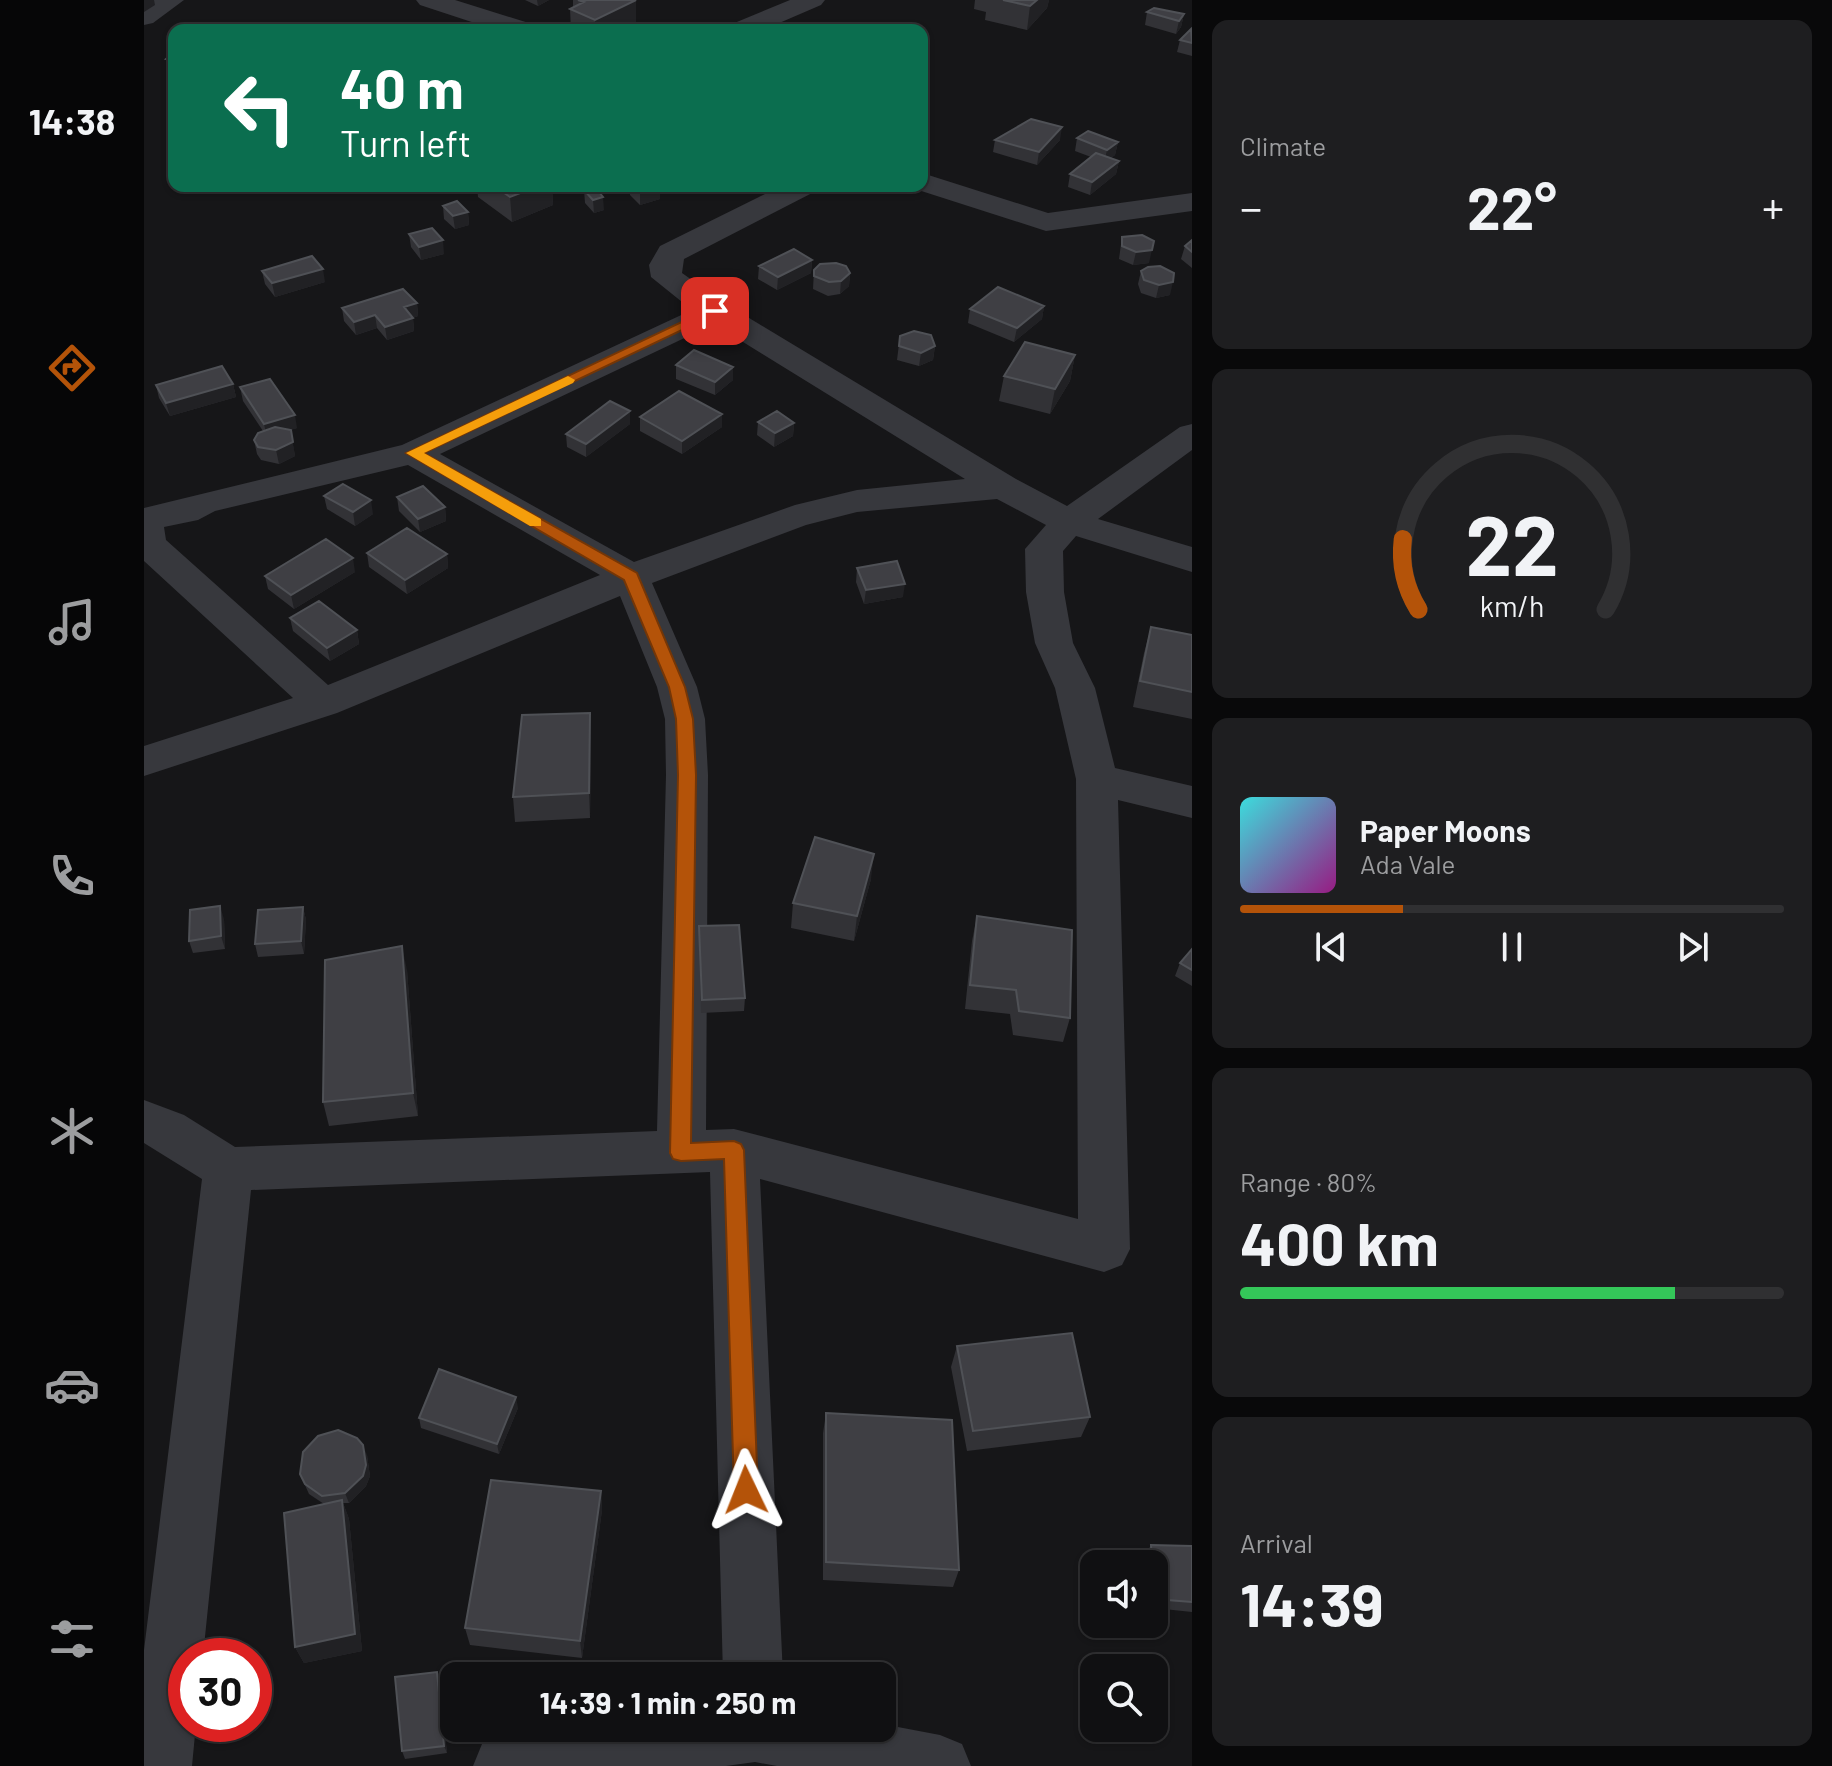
<!DOCTYPE html>
<meta charset="utf-8">
<style>
:root{--surface:#101012;--page:#1e1e20;--text:#f1f3f6;--muted:#9c9d9f;--line:#303032;--accent:#b45309}
body{margin:0;font-family:Barlow,sans-serif;background:var(--page);color:var(--text);height:100vh;display:flex;flex-direction:column;font-size:30px;white-space:nowrap}
*{box-sizing:border-box;margin:0}
p{font-size:26px;color:var(--muted)}
.icon{flex:none;width:44px;height:44px;fill:none;stroke:currentColor;stroke-width:2;stroke-linecap:round;stroke-linejoin:round}
.map{position:relative;flex:1;overflow:hidden}
.side{display:flex;flex-direction:column;gap:20px;padding:20px;background:#09090a;width:640px}
.side>*{flex:none}
.guide{position:absolute;left:24px;top:24px;width:760px;height:168px;border-radius:16px;box-shadow:0 2px 6px #0004,0 0 0 2px var(--line);background:#0b6e4f;color:#fff;overflow:hidden}
.buttons{position:absolute;left:936px;top:1550px;display:grid;gap:16px}
.buttons a{display:grid;place-items:center;width:88px;height:88px;border-radius:16px;background:var(--surface);box-shadow:0 2px 6px #0004,0 0 0 2px var(--line);font-size:40px}
.speed{position:absolute;left:24px;top:1638px;display:flex;gap:16px;font-size:40px;font-weight:700;text-align:center}
.speed>*{display:grid;place-content:center;width:104px;height:104px;border-radius:50%;background:var(--surface);box-shadow:0 2px 6px #0004,0 0 0 2px var(--line);line-height:1}
.speed .limit{border:12px solid #d22;background:#fff;color:#111}
.pin{position:absolute;display:grid;place-items:center;width:68px;height:68px;color:#fff;margin:-34px;border-radius:16px;box-shadow:0 4px 12px #0006}
.me{position:absolute;width:88px;margin:-44px;rotate:358deg;stroke-linejoin:round;filter:drop-shadow(0 0 6px #0008)}
.turn{display:flex;align-items:center;gap:28px;height:168px;padding:0 40px;font-size:36px}
.turn .icon{width:104px;height:104px;stroke-width:2.5}
.turn b{display:block;font-size:56px;line-height:68px}
.big{font-size:60px;font-weight:700;line-height:1.1}
.side .card{flex:1;display:flex;flex-direction:column;justify-content:center;gap:12px;min-width:0;padding:0 28px;border-radius:16px;background:var(--page)}
.side .dial{align-items:center;gap:0}
.dial svg{height:208px;overflow:visible;fill:none;stroke:var(--line);stroke-width:7;stroke-linecap:round;text-anchor:middle}
.dial text{fill:var(--text);stroke:none}
.song{display:flex;align-items:center;gap:24px}
.cover{width:96px;height:96px;border-radius:12px;background:linear-gradient(135deg,hsl(180 70% 55%),hsl(310 70% 35%))}
.played{height:8px;border-radius:4px;background:linear-gradient(90deg,var(--accent) 30%,var(--line) 30%)}
.keys{display:flex;justify-content:space-around;direction:ltr}
.heat{display:flex;justify-content:space-between;align-items:center;font-size:44px;direction:ltr}
.charge{height:12px;border-radius:6px;background:linear-gradient(90deg,#34c759 80%,var(--line) 0)}
.trip{position:absolute;left:296px;top:1662px;width:456px;height:80px;border-radius:16px;background:var(--surface);box-shadow:0 2px 6px #0004,0 0 0 2px var(--line);font-weight:700;line-height:80px;text-align:center}
main{display:flex;flex:1;min-height:0}
.dock{display:flex;flex-direction:column;width:144px;justify-content:space-around;align-items:center;background:#060607;color:var(--muted)}
.dock .icon{width:56px;height:56px}
.dock .selected{color:var(--accent)}
.dock b{font-size:36px;color:var(--text)}
.map>svg:first-child{display:block}
.lines{fill:none;stroke-linecap:round;stroke-linejoin:round}
.minor{fill:#37383d;fill-rule:evenodd}
.wall{fill:#323236}
.shaded-wall{fill:#212124}
.building{fill:#3f3f44;stroke:#4f5156;stroke-width:2}
.route{fill:#b45309;stroke:#753606;stroke-width:2}
.slow{fill:#f59e0b}
</style>
<main>
<nav class="dock">
<b>14:38</b>
<svg class="icon selected" aria-label="directions" viewBox="0 0 24 24"><path d="M12 3l9 9-9 9-9-9zM9 14v-3h6M13 9l2 2-2 2"/></svg>
<svg class="icon" aria-label="music" viewBox="0 0 24 24"><path d="M9 18V5l10-2v13"/><circle cx="6" cy="18" r="3"/><circle cx="16" cy="16" r="3"/></svg>
<svg class="icon" aria-label="phone" viewBox="0 0 24 24"><path d="M5 4h4l2 5-3 2q2 4 5 5l2-3 5 2v4C11 20 4 13 5 4z"/></svg>
<svg class="icon" aria-label="climate" viewBox="0 0 24 24"><path d="M12 3v18M4 7l16 10M4 17L20 7"/></svg>
<svg class="icon" aria-label="car" viewBox="0 0 24 24"><path d="M5 17H2v-5l4-1 3-4h7l3 4 3 1v5h-3M9 17h6M6 11h13"/><circle cx="7" cy="17" r="2"/><circle cx="17" cy="17" r="2"/></svg>
<svg class="icon" aria-label="filters" viewBox="0 0 24 24"><path d="M4 7h16M4 17h16"/><circle cx="9" cy="7" r="2"/><circle cx="15" cy="17" r="2"/></svg>
</nav>
<div class="map">
<svg width="1048" height="1766" viewBox="0 0 1048 1766">
<rect width="100%" height="100%" fill="#161618"/>
<g class="lines">
<path class="minor" d="M 9,0 L 40,0 L 9,23 L 0,25 L 0,6 Z
M 272,0 L 311,0 L 388,24 L 392,30 L 352,30 L 276,5 Z
M 646,0 L 681,0 L 677,5 L 619,30 L 584,30 L 588,24 Z
M 778,173 L 904,213 L 1048,193 L 1048,211 L 902,231 L 768,188 L 766,186 L 778,186 Z
M 637,186 L 675,186 L 670,192 L 540,259 L 538,273 L 582,304 L 872,479 L 923,506 L 1036,427 L 1048,424 L 1048,450 L 954,519 L 1048,547 L 1048,572 L 932,536 L 919,551 L 920,592 L 929,643 L 951,688 L 971,768 L 1048,786 L 1048,818 L 974,800 L 986,1249 L 978,1265 L 960,1272 L 616,1179 L 639,1676 L 579,1676 L 566,1172 L 107,1190 L 59,1656 L 42,1656 L 42,1724 L 52,1724 L 48,1766 L 0,1766 L 0,1650 L 58,1179 L 0,1143 L 0,1100 L 40,1115 L 91,1147 L 513,1131 L 522,775 L 521,719 L 513,687 L 476,596 L 193,713 L 0,776 L 0,746 L 149,698 L 0,561 L 0,508 L 258,445 L 548,310 L 507,277 L 505,265 L 516,246 ZM 570,324 L 821,479 L 713,490 L 651,505 L 490,562 L 296,454 ZM 264,465 L 456,575 L 184,685 L 22,540 L 20,527 L 54,520 L 71,511 ZM 853,499 L 902,525 L 881,549 L 882,592 L 891,643 L 911,688 L 932,779 L 934,1219 L 590,1129 L 562,1130 L 564,775 L 561,719 L 553,687 L 508,583 L 662,525 L 713,512 Z
M 738,1724 L 796,1735 L 818,1744 L 827,1766 L 633,1766 L 611,1762 L 582,1766 L 329,1766 L 338,1744 L 360,1735 L 409,1728 L 738,1728 Z"/>
</g>
<path class="wall" d="M 381,0 L 405,0 L 394,6 Z
M 429,0 L 492,0 L 492,23 L 478,30 L 427,30 L 426,9 L 429,7 Z
M 831,0 L 905,0 L 903,8 L 883,30 L 841,20 L 842,12 L 830,9 Z
M 1003,12 L 1040,14 L 1037,27 L 1032,34 L 1001,25 Z
M 1048,29 L 1048,56 L 1033,52 L 1036,40 Z
M 30,52 L 30,84 L 27,83 L 22,59 Z
M 933,138 L 974,142 L 971,155 L 967,158 L 975,161 L 972,174 L 946,195 L 924,187 L 926,174 L 947,157 L 931,151 Z
M 851,140 L 916,140 L 893,165 L 849,152 Z
M 333,186 L 408,186 L 409,205 L 368,222 L 334,197 Z
M 486,186 L 516,186 L 516,199 L 496,205 L 486,195 Z
M 440,190 L 460,210 L 450,213 L 441,203 Z
M 299,206 L 324,212 L 325,225 L 311,229 L 300,219 Z
M 265,234 L 300,254 L 277,260 L 267,247 Z
M 978,237 L 1005,263 L 989,265 L 975,259 Z
M 1048,240 L 1048,268 L 1037,259 L 1041,246 Z
M 668,260 L 667,273 L 633,290 L 614,279 L 615,266 Z
M 1004,267 L 1026,295 L 1012,298 L 997,293 L 994,284 L 997,271 Z
M 670,270 L 706,273 L 705,286 L 696,294 L 684,296 L 669,289 Z
M 118,271 L 181,282 L 131,297 L 121,284 Z
M 273,303 L 274,316 L 269,318 L 270,331 L 243,340 L 233,328 L 212,335 L 200,321 L 198,308 Z
M 900,306 L 898,319 L 870,342 L 824,323 L 826,309 Z
M 756,336 L 791,346 L 789,360 L 775,366 L 753,360 Z
M 931,355 L 926,381 L 906,414 L 855,401 L 860,376 Z
M 532,365 L 589,380 L 571,395 L 532,379 Z
M 89,384 L 92,397 L 26,416 L 15,398 L 12,385 Z
M 96,387 L 153,428 L 146,430 L 151,456 L 135,464 L 117,460 L 113,454 L 110,440 L 119,431 L 99,401 Z
M 486,411 L 486,424 L 442,457 L 423,447 L 422,434 Z
M 496,417 L 578,427 L 538,454 L 496,431 Z
M 614,422 L 650,423 L 649,436 L 630,447 L 613,435 Z
M 180,496 L 229,514 L 211,526 L 183,509 Z
M 253,497 L 301,507 L 302,521 L 276,532 L 255,511 Z
M 223,553 L 303,554 L 304,568 L 263,594 L 225,567 Z
M 713,568 L 759,597 L 720,604 L 712,582 Z
M 211,572 L 150,609 L 124,589 L 121,576 Z
M 146,618 L 213,630 L 215,644 L 186,661 L 149,631 Z
M 1007,627 L 1048,635 L 1048,719 L 989,707 L 1000,653 Z
M 447,738 L 446,818 L 371,822 L 369,797 Z
M 727,879 L 710,941 L 647,928 L 649,903 Z
M 159,907 L 162,920 L 160,954 L 114,957 L 111,944 Z
M 833,916 L 926,1018 L 919,1042 L 869,1035 L 866,1014 L 821,1009 L 828,941 Z
M 80,919 L 81,949 L 49,953 L 45,941 Z
M 555,926 L 601,998 L 600,1011 L 557,1013 Z
M 1048,949 L 1048,986 L 1031,976 L 1036,963 Z
M 263,970 L 274,1116 L 185,1126 L 179,1102 Z
M 813,1346 L 946,1417 L 937,1437 L 823,1451 L 807,1367 Z
M 374,1408 L 355,1454 L 277,1428 L 275,1418 Z
M 682,1413 L 815,1570 L 809,1587 L 679,1580 L 679,1433 Z
M 223,1455 L 226,1476 L 222,1486 L 205,1503 L 199,1503 L 205,1519 L 218,1651 L 160,1663 L 151,1647 L 180,1504 L 165,1494 L 156,1474 Z
M 457,1491 L 458,1510 L 438,1658 L 326,1645 L 321,1628 Z
M 1007,1545 L 1048,1546 L 1048,1612 L 1010,1608 L 1010,1564 L 1002,1564 L 1002,1554 Z
M 293,1672 L 295,1680 L 303,1753 L 261,1759 L 258,1751 Z"/>
<path class="shaded-wall" d="M 0,0 L 10,0 L 11,5 L 0,12 Z
M 393,0 L 405,0 L 394,6 Z
M 492,0 L 492,23 L 478,30 L 451,30 L 451,20 Z
M 893,0 L 905,0 L 903,8 L 883,30 L 886,6 Z
M 1040,14 L 1037,27 L 1032,34 L 1035,21 Z
M 918,127 L 916,140 L 893,165 L 895,152 Z
M 974,142 L 971,155 L 960,163 L 963,150 Z
M 975,161 L 972,174 L 946,195 L 948,182 Z
M 395,186 L 408,186 L 409,205 L 368,222 L 366,197 Z
M 516,186 L 516,199 L 496,205 L 496,192 Z
M 459,197 L 460,210 L 450,213 L 449,200 Z
M 324,212 L 325,225 L 311,229 L 309,216 Z
M 299,240 L 300,254 L 277,260 L 275,247 Z
M 1010,241 L 1005,263 L 989,265 L 992,252 Z
M 668,260 L 667,273 L 633,290 L 634,277 Z
M 179,269 L 181,282 L 131,297 L 128,283 Z
M 706,273 L 705,286 L 696,294 L 697,281 Z
M 1029,282 L 1026,295 L 1012,298 L 1015,285 Z
M 273,303 L 274,316 L 269,318 L 270,331 L 243,340 L 241,327 L 260,307 Z
M 900,306 L 898,319 L 870,342 L 873,328 Z
M 231,315 L 233,328 L 212,335 L 210,322 Z
M 791,346 L 789,360 L 775,366 L 777,353 Z
M 931,355 L 926,381 L 906,414 L 911,389 Z
M 589,367 L 589,380 L 571,395 L 571,382 Z
M 89,384 L 92,397 L 26,416 L 22,403 Z
M 486,411 L 486,424 L 442,457 L 442,444 Z
M 578,414 L 578,427 L 538,454 L 538,441 Z
M 151,415 L 153,428 L 123,438 L 120,424 Z
M 650,423 L 649,436 L 630,447 L 631,433 Z
M 147,430 L 151,456 L 135,464 L 132,450 Z
M 227,500 L 229,514 L 211,526 L 209,512 Z
M 301,507 L 302,521 L 276,532 L 274,519 Z
M 303,554 L 304,568 L 263,594 L 261,580 Z
M 209,558 L 211,572 L 150,609 L 147,595 Z
M 761,584 L 759,597 L 720,604 L 722,590 Z
M 213,630 L 215,644 L 186,661 L 183,648 Z
M 446,713 L 447,738 L 446,818 L 445,793 Z
M 730,854 L 727,879 L 710,941 L 713,916 Z
M 76,906 L 80,919 L 81,949 L 77,936 Z
M 159,907 L 162,920 L 160,954 L 157,941 Z
M 258,946 L 263,970 L 274,1116 L 269,1093 Z
M 372,1397 L 374,1408 L 355,1454 L 353,1444 Z
M 219,1445 L 223,1455 L 226,1476 L 222,1486 L 205,1503 L 201,1493 Z
M 457,1491 L 458,1510 L 438,1658 L 436,1641 Z
M 198,1500 L 205,1519 L 218,1651 L 160,1663 L 151,1647 Z
M 293,1672 L 295,1680 L 303,1753 L 300,1746 Z"/>
<path class="building" d="M 434,0 L 492,0 L 451,20 L 426,9 L 440,2 Z
M 859,0 L 893,0 L 886,6 Z
M 1010,8 L 1040,14 L 1035,21 L 1003,12 Z
M 1047,29 L 1048,43 L 1036,40 Z
M 30,52 L 30,61 L 22,59 Z
M 887,119 L 918,127 L 895,152 L 851,140 Z
M 944,131 L 974,142 L 963,150 L 933,138 Z
M 952,153 L 975,161 L 948,182 L 926,174 Z
M 350,186 L 395,186 L 366,197 Z
M 490,186 L 516,186 L 496,192 Z
M 451,187 L 459,197 L 449,200 L 440,190 Z
M 313,201 L 324,212 L 309,216 L 299,206 Z
M 288,228 L 299,240 L 275,247 L 265,234 Z
M 998,235 L 1010,241 L 1008,250 L 992,252 L 978,246 L 978,237 Z
M 1048,240 L 1048,252 L 1041,246 Z
M 650,249 L 668,260 L 634,277 L 615,266 Z
M 168,256 L 179,269 L 128,283 L 118,271 Z
M 692,263 L 702,266 L 706,273 L 697,281 L 685,282 L 670,276 L 670,270 L 676,264 Z
M 1016,266 L 1030,273 L 1029,282 L 1015,285 L 1000,280 L 997,271 L 1004,267 Z
M 854,287 L 900,306 L 873,328 L 826,309 Z
M 259,289 L 273,303 L 260,307 L 269,318 L 241,327 L 231,315 L 210,322 L 198,308 Z
M 770,331 L 787,335 L 791,346 L 777,353 L 755,346 L 756,336 Z
M 881,342 L 931,355 L 911,389 L 860,376 Z
M 550,350 L 589,367 L 571,382 L 532,365 Z
M 78,366 L 89,384 L 22,403 L 12,385 Z
M 126,379 L 151,415 L 120,424 L 96,387 Z
M 535,391 L 578,414 L 538,441 L 496,417 Z
M 466,401 L 486,411 L 442,444 L 422,434 Z
M 633,411 L 650,423 L 631,433 L 614,422 Z
M 131,427 L 147,430 L 149,442 L 132,450 L 114,447 L 110,440 L 114,433 Z
M 199,484 L 227,500 L 209,512 L 180,496 Z
M 279,486 L 301,507 L 274,519 L 253,497 Z
M 263,528 L 303,554 L 261,580 L 223,553 Z
M 182,539 L 209,558 L 147,595 L 121,576 Z
M 753,561 L 761,584 L 722,590 L 713,568 Z
M 175,601 L 213,630 L 183,648 L 146,618 Z
M 1007,627 L 1048,635 L 1048,692 L 996,681 Z
M 446,713 L 445,793 L 369,797 L 378,715 Z
M 671,837 L 730,854 L 713,916 L 649,903 Z
M 76,906 L 77,936 L 45,941 L 46,910 Z
M 159,907 L 157,941 L 111,944 L 114,910 Z
M 833,916 L 928,930 L 926,1018 L 875,1011 L 872,990 L 826,985 Z
M 595,925 L 601,998 L 558,1000 L 555,926 Z
M 258,946 L 269,1093 L 179,1102 L 181,960 Z
M 1048,949 L 1048,970 L 1036,963 Z
M 928,1333 L 946,1417 L 829,1431 L 813,1346 Z
M 295,1369 L 372,1397 L 353,1444 L 275,1418 Z
M 682,1413 L 808,1420 L 815,1570 L 682,1562 Z
M 194,1430 L 213,1438 L 219,1445 L 222,1465 L 219,1476 L 201,1493 L 178,1496 L 161,1484 L 156,1474 L 159,1452 L 174,1436 Z
M 347,1480 L 457,1491 L 436,1641 L 321,1628 Z
M 198,1500 L 211,1634 L 151,1647 L 140,1513 Z
M 1007,1545 L 1048,1546 L 1048,1602 L 1011,1599 L 1010,1564 L 1008,1564 Z
M 293,1672 L 300,1746 L 258,1751 L 251,1677 Z"/>
<path class="route" d="M 567,308 L 578,311 L 280,453 L 493,573 L 541,687 L 549,719 L 552,775 L 547,1143 L 590,1141 L 597,1144 L 600,1150 L 614,1490 L 610,1498 L 602,1502 L 594,1498 L 590,1490 L 580,1159 L 537,1161 L 529,1159 L 526,1153 L 534,775 L 532,719 L 525,687 L 480,580 L 262,453 Z"/>
<path class="slow" d="M 424,376 L 431,380 L 429,383 L 280,453 L 397,519 L 397,526 L 386,526 L 262,453 Z"/>
</svg>
<div class="buttons">
<a><svg class="icon" aria-label="sound" viewBox="0 0 24 24"><path d="M4 9h4l5-4v14l-5-4H4zM17 9q2 3 0 6"/></svg></a>
<a><svg class="icon" aria-label="search" viewBox="0 0 24 24"><circle cx="10" cy="10" r="6"/><path d="M15 15l6 6"/></svg></a>
</div>
<div class="speed"><div class="limit">30</div></div>
<div class="pin" style="left:571px;top:311px;background:#d93025"><svg class="icon" aria-label="arrive" viewBox="0 0 24 24"><path d="M6 21V4h12l-3 4 3 4H6"/></svg></div>
<svg class="me" style="left:602px;top:1490px" viewBox="-20 -20 40 40"><path d="M0-17L14 15 0 8-14 15z" fill="#b45309" stroke="#fff" stroke-width="4"/></svg>
<div class="trip">14:39 · 1 min · 250 m</div>
<div class="guide">
<div class="turn"><svg class="icon" aria-label="left" viewBox="0 0 24 24"><path d="M17 20v-9H6M10 6l-5 5 5 5"/></svg><div><b>40 m</b>Turn left</div></div>
</div>
</div>
<section class="side">
<div class="card"><p>Climate</p>
<div class="heat"><a>−</a><b class="big">22°</b><a>+</a></div>
</div>
<div class="card dial"><svg viewBox="0 0 100 80">
<path d="M14 69A42 42 0 1 1 86 69"/>
<path d="M14 69A42 42 0 0 1 8 42" stroke="#b45309"/>
<text x="50" y="56" font-size="32" font-weight="700">22</text>
<text x="50" y="72" font-size="11">km/h</text>
</svg></div>
<div class="card">
<div class="song"><i class="cover"></i><div><b>Paper Moons</b><p>Ada Vale</p></div></div>
<div class="played"></div>
<div class="keys"><svg class="icon" aria-label="previous" viewBox="0 0 24 24"><path d="M18 5L8 12l10 7zM5 5v14"/></svg><svg class="icon" aria-label="pause" viewBox="0 0 24 24"><path d="M8 5v14M16 5v14"/></svg><svg class="icon" aria-label="next" viewBox="0 0 24 24"><path d="M6 5l10 7-10 7zM19 5v14"/></svg></div>
</div>
<div class="card"><p>Range · 80%</p><b class="big">400 km</b><div class="charge"></div></div>
<div class="card"><p>Arrival</p><b class="big">14:39</b></div>
</section>
</main>
